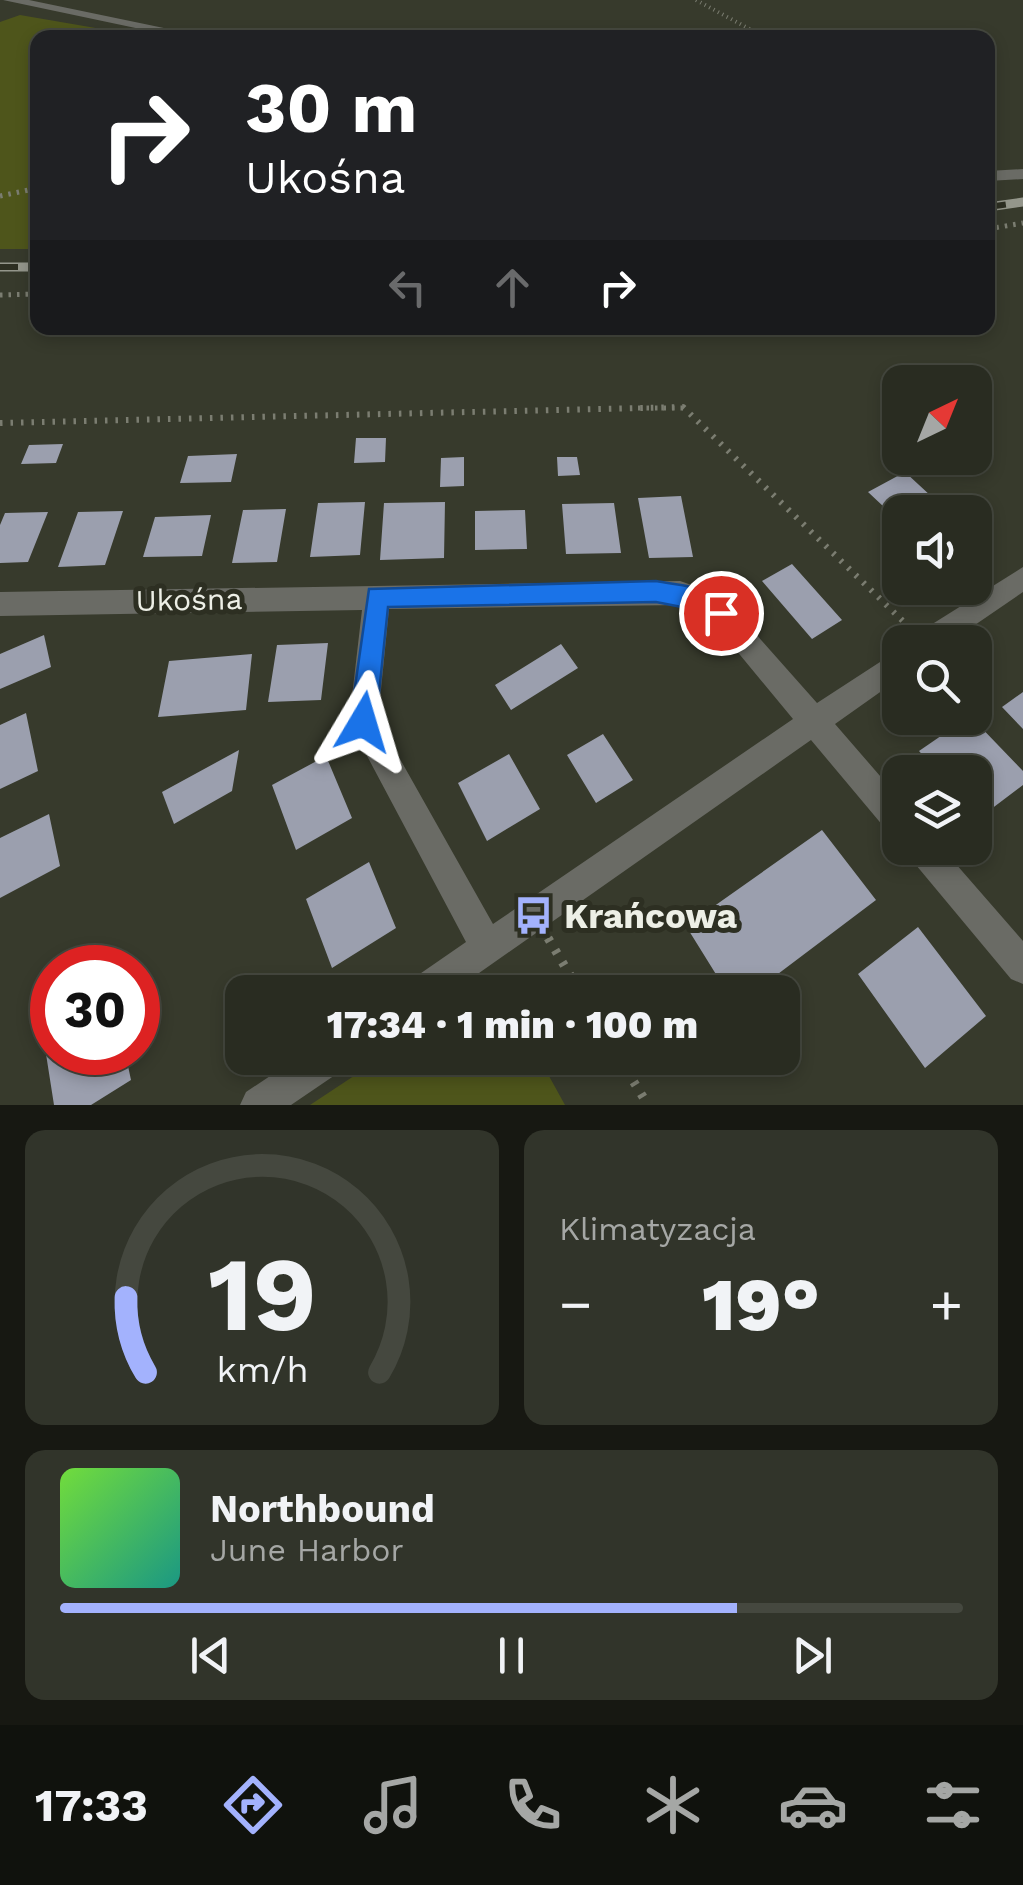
<!DOCTYPE html>
<html lang="pl">
<meta charset="utf-8">
<style>
:root{--surface:#292c21;--page:#31342a;--text:#f1f3f6;--muted:#a5a7a5;--line:#45483f;--accent:#a3b2fd}
body{margin:0;font-family:"Work Sans",sans-serif;background:var(--page);color:var(--text);height:100vh;display:flex;flex-direction:column;font-size:38px;white-space:nowrap}
*{box-sizing:border-box;margin:0}
p{font-size:32px;color:var(--muted)}
.icon{flex:none;width:55px;height:55px;fill:none;stroke:currentColor;stroke-width:2;stroke-linecap:round;stroke-linejoin:round}
.map{position:relative;height:1105px;overflow:hidden}
.side{display:flex;flex-direction:column;gap:25px;padding:25px;background:#171812;flex:1}
.side>*{flex:none}
.guide{position:absolute;left:30px;top:30px;width:965px;height:305px;border-radius:20px;box-shadow:0 5px 15px #0003,0 0 0 2px var(--line);background:#202124;color:#fff;overflow:hidden}
.needle{width:65px;rotate:43deg}
.controls{position:absolute;left:882px;top:365px;display:grid;gap:20px}
.controls a{display:grid;place-items:center;width:110px;height:110px;border-radius:20px;background:var(--surface);box-shadow:0 5px 15px #0003,0 0 0 2px var(--line);font-size:50px}
.speed{position:absolute;left:30px;top:945px;display:flex;gap:20px;font-size:50px;font-weight:700;text-align:center}
.speed>*{display:grid;place-content:center;width:130px;height:130px;border-radius:50%;background:var(--surface);box-shadow:0 5px 15px #0003,0 0 0 2px var(--line);line-height:1}
.speed .limit{border:15px solid #d22;background:#fff;color:#111}
.pin{position:absolute;display:grid;place-items:center;width:85px;height:85px;color:#fff;margin:-42px;border:5px solid #fff;border-radius:50%;box-shadow:0 2px 10px #0007}
.me{position:absolute;width:110px;margin:-55px;rotate:7deg;stroke-linejoin:round;filter:drop-shadow(0 0 8px #0008)}
.turn{display:flex;align-items:center;gap:35px;height:210px;padding:0 50px;font-size:45px}
.turn .icon{width:130px;height:130px;stroke-width:2.5}
.turn b{display:block;font-size:70px;line-height:85px}
.lanes{display:flex;align-items:center;height:95px;padding:0 50px;background:#0003;justify-content:center;gap:50px;direction:ltr}
.lanes .off{opacity:.35}
.big{font-size:75px;font-weight:800;line-height:1.1}
.side .tile{flex:1;display:flex;flex-direction:column;justify-content:center;gap:15px;min-width:0;padding:0 35px;border-radius:20px;background:var(--page)}
.side .dial{align-items:center;gap:0}
.dial svg{height:260px;overflow:visible;fill:none;stroke:var(--line);stroke-width:7;stroke-linecap:round;text-anchor:middle}
.dial text{fill:var(--text);stroke:none}
.song{display:flex;align-items:center;gap:30px}
.cover{width:120px;height:120px;border-radius:15px;background:linear-gradient(135deg,hsl(100 70% 55%),hsl(170 70% 35%))}
.played{height:10px;border-radius:5px;background:linear-gradient(90deg,var(--accent) 75%,var(--line) 75%)}
.keys{display:flex;justify-content:space-around;direction:ltr}
.heat{display:flex;justify-content:space-between;align-items:center;font-size:55px;direction:ltr}
.side .tiles{flex:1;display:grid;gap:25px;grid-template-columns:1fr 1fr}
.tile:last-child{grid-column:span 2}
.trip{position:absolute;left:225px;top:975px;width:575px;height:100px;border-radius:20px;background:var(--surface);box-shadow:0 5px 15px #0003,0 0 0 2px var(--line);font-weight:800;line-height:100px;text-align:center}
.dock{display:flex;height:160px;justify-content:space-around;align-items:center;background:#10120d;color:var(--muted)}
.dock .icon{width:70px;height:70px}
.dock .current{color:var(--accent)}
.dock b{font-size:45px;color:var(--text)}
.map>svg:first-child{display:block}
.green{fill:#4e551b}
.building{fill:#9b9fae}
.lines{fill:none;stroke-linecap:round;stroke-linejoin:round}
.path-far3{stroke:#7b7d71;stroke-width:4;stroke-dasharray:1 4;stroke-linecap:butt}
.path-far2{stroke:#7b7d71;stroke-width:5;stroke-dasharray:2.5 6;stroke-linecap:butt}
.path-far1{stroke:#7b7d71;stroke-width:6;stroke-dasharray:2.5 8;stroke-linecap:butt}
.path{stroke:#7b7d71;stroke-width:9;stroke-dasharray:4 10;stroke-linecap:butt}
.street{fill:#6a6b65;fill-rule:evenodd}
.rail-casing{stroke:#94968b;stroke-width:9}
.rail{stroke:#2d2f22;stroke-width:6;stroke-dasharray:18;stroke-linecap:butt}
.route{fill:#1a73e8;stroke:#114b97;stroke-width:2.5}
.labels{text-anchor:middle;stroke-width:10;stroke-linejoin:round;paint-order:stroke}
.street-label{font-size:30px;fill:#edefe6;stroke:#2d2f22}
.near-poi-label{font-size:35px;font-weight:bold;fill:#edefe6;stroke:#2d2f22;text-anchor:start}
</style>
<div class="map">
<svg width="1023" height="1105" viewBox="0 0 1023 1105">
<rect width="100%" height="100%" fill="#373a2c"/>
<path class="green" d="M 20,15 L 148,37 L 38,38 L 37,249 L 0,249 L 0,22 Z
M 381,1058 L 539,1058 L 565,1105 L 310,1105 Z"/>
<path class="building" d="M 356,438 L 386,438 L 385,462 L 354,463 Z
M 63,444 L 56,463 L 21,464 L 29,445 Z
M 237,454 L 231,482 L 180,483 L 188,456 Z
M 464,457 L 464,486 L 440,487 L 441,458 Z
M 557,457 L 577,457 L 580,475 L 558,476 Z
M 905,472 L 945,509 L 939,512 L 900,512 L 900,522 L 868,492 Z
M 681,496 L 693,557 L 649,558 L 638,498 Z
M 365,502 L 360,555 L 310,557 L 318,503 Z
M 445,502 L 444,558 L 380,560 L 384,503 Z
M 614,503 L 621,553 L 566,554 L 562,504 Z
M 286,509 L 277,562 L 232,563 L 243,510 Z
M 525,510 L 527,549 L 475,550 L 475,511 Z
M 123,511 L 105,565 L 58,567 L 78,512 Z
M 48,512 L 28,562 L 0,563 L 0,525 L 5,513 Z
M 211,515 L 202,556 L 143,557 L 155,517 Z
M 792,564 L 842,620 L 812,639 L 762,581 Z
M 44,635 L 51,667 L 0,689 L 0,654 Z
M 328,643 L 321,700 L 268,702 L 277,645 Z
M 561,644 L 578,668 L 511,710 L 495,685 Z
M 252,654 L 246,710 L 158,717 L 169,661 Z
M 1023,692 L 1023,729 L 1002,707 Z
M 26,713 L 38,771 L 0,789 L 0,725 Z
M 967,718 L 972,718 L 1023,771 L 1023,785 L 978,819 L 975,772 L 938,772 L 919,751 Z
M 603,734 L 633,780 L 596,803 L 567,755 Z
M 239,750 L 232,791 L 174,824 L 162,792 Z
M 509,754 L 540,809 L 487,841 L 458,783 Z
M 326,756 L 352,818 L 296,850 L 272,785 Z
M 49,814 L 60,866 L 0,898 L 0,838 Z
M 822,830 L 876,900 L 754,992 L 727,992 L 686,926 Z
M 369,862 L 396,928 L 332,968 L 306,899 Z
M 918,927 L 986,1016 L 925,1068 L 858,974 Z
M 52,1050 L 125,1052 L 131,1080 L 91,1105 L 54,1105 L 46,1054 Z"/>
<g class="lines">
<path class="path-far3" d="M 696,0 L 766,38"/>
<path class="path-far2" d="M 0,196 L 38,188
M 988,229 L 1023,223
M 0,295 L 38,294
M 638,408 L 684,408"/>
<path class="path-far1" d="M 0,423 L 683,407 L 910,628"/>
<path class="path" d="M 548,938 L 580,992
M 619,1058 L 648,1105"/>
<path class="street" d="M 3,0 L 29,0 L 212,38 L 183,38 Z
M 1023,169 L 1023,179 L 988,181 L 988,171 Z
M 1023,567 L 1023,592 L 950,642 L 915,642 L 918,633 Z
M 680,581 L 712,592 L 730,605 L 817,703 L 900,649 L 900,678 L 835,724 L 900,799 L 900,838 L 889,833 L 811,740 L 452,992 L 406,992 L 411,980 L 466,942 L 349,722 L 362,610 L 0,616 L 0,592 ZM 680,605 L 712,621 L 793,719 L 493,924 L 378,720 L 389,609 Z
M 906,848 L 942,848 L 1023,941 L 1023,984 L 1011,979 L 911,859 Z
M 297,1058 L 346,1058 L 341,1071 L 291,1105 L 240,1105 L 246,1092 Z"/>
<defs>
<path id="rail" d="M 988,207 L 1023,202
M 0,267 L 38,267"/>
</defs>
<use href="#rail" class="rail-casing"/>
<use href="#rail" class="rail"/>
</g>
<path class="route" d="M 656,581 C 682,586 720,586 733,613 L 729,621 L 721,624 L 697,610 L 656,602 L 388,607 L 376,722 L 372,731 L 363,735 L 353,731 L 350,722 L 369,589 Z"/>
<defs>
<symbol id="bus-bare" viewBox="-9 -9 18 18"><path d="M-5-6H5V4H4V6H2V4H-2V6H-4V4H-5ZM-3.5-4V0h7V-4ZM-3.5 1.2v1.5H-2V1.2ZM2 1.2v1.5H3.5V1.2Z" fill="#a3b2fd" stroke="#2d2f22" stroke-width="2.5" paint-order="stroke"/></symbol>
</defs>
<g fill-rule="evenodd">
<use href="#bus-bare" x="506" y="888" width="55" height="55"/>
</g>
<g class="labels">
<g class="street-label">
<text transform="translate(189 600) rotate(-1)" y="10">Ukośna</text>
</g>
<g class="near-poi-label">
<text x="564" y="928">Krańcowa</text>
</g>
</g>
</svg>
<div class="controls">
<a><svg class="needle" viewBox="-14 -14 28 28"><path d="M0-13l5 13h-10z" fill="#e53935"/><path d="M0 13l5-13h-10z" fill="#a5a7a5"/></svg></a>
<a><svg class="icon" aria-label="sound" viewBox="0 0 24 24"><path d="M4 9h4l5-4v14l-5-4H4zM17 9q2 3 0 6"/></svg></a>
<a><svg class="icon" aria-label="search" viewBox="0 0 24 24"><circle cx="10" cy="10" r="6"/><path d="M15 15l6 6"/></svg></a>
<a><svg class="icon" aria-label="layers" viewBox="0 0 24 24"><path d="M12 4l9 5-9 5-9-5zM3 14l9 5 9-5"/></svg></a>
</div>
<div class="speed"><div class="limit">30</div></div>
<div class="pin" style="left:721px;top:613px;background:#d93025"><svg class="icon" aria-label="arrive" viewBox="0 0 24 24"><path d="M6 21V4h12l-3 4 3 4H6"/></svg></div>
<svg class="me" style="left:363px;top:722px" viewBox="-20 -20 40 40"><path d="M0-17L14 15 0 8-14 15z" fill="#1a73e8" stroke="#fff" stroke-width="4"/></svg>
<div class="trip">17:34 · 1 min · 100 m</div>
<div class="guide">
<div class="turn"><svg class="icon" aria-label="right" viewBox="0 0 24 24"><path d="M7 20v-9h11M14 6l5 5-5 5"/></svg><div><b>30 m</b>Ukośna</div></div>
<div class="lanes"><svg class="icon off" aria-label="left" viewBox="0 0 24 24"><path d="M17 20v-9H6M10 6l-5 5 5 5"/></svg><svg class="icon off" aria-label="ahead" viewBox="0 0 24 24"><path d="M12 20V5M6 11l6-6 6 6"/></svg><svg class="icon" aria-label="right" viewBox="0 0 24 24"><path d="M7 20v-9h11M14 6l5 5-5 5"/></svg></div>
</div>
</div>
<section class="side">
<div class="tiles">
<div class="tile dial"><svg viewBox="0 0 100 80">
<path d="M14 69A42 42 0 1 1 86 69"/>
<path d="M14 69A42 42 0 0 1 8 46" stroke="#a3b2fd"/>
<text x="50" y="56" font-size="32" font-weight="700">19</text>
<text x="50" y="72" font-size="11">km/h</text>
</svg></div>
<div class="tile"><p>Klimatyzacja</p>
<div class="heat"><a>−</a><b class="big">19°</b><a>+</a></div>
</div>
<div class="tile">
<div class="song"><i class="cover"></i><div><b>Northbound</b><p>June Harbor</p></div></div>
<div class="played"></div>
<div class="keys"><svg class="icon" aria-label="previous" viewBox="0 0 24 24"><path d="M18 5L8 12l10 7zM5 5v14"/></svg><svg class="icon" aria-label="pause" viewBox="0 0 24 24"><path d="M8 5v14M16 5v14"/></svg><svg class="icon" aria-label="next" viewBox="0 0 24 24"><path d="M6 5l10 7-10 7zM19 5v14"/></svg></div>
</div>
</div>
</section>
<nav class="dock">
<b>17:33</b>
<svg class="icon current" aria-label="directions" viewBox="0 0 24 24"><path d="M12 3l9 9-9 9-9-9zM9 14v-3h6M13 9l2 2-2 2"/></svg>
<svg class="icon" aria-label="music" viewBox="0 0 24 24"><path d="M9 18V5l10-2v13"/><circle cx="6" cy="18" r="3"/><circle cx="16" cy="16" r="3"/></svg>
<svg class="icon" aria-label="phone" viewBox="0 0 24 24"><path d="M5 4h4l2 5-3 2q2 4 5 5l2-3 5 2v4C11 20 4 13 5 4z"/></svg>
<svg class="icon" aria-label="climate" viewBox="0 0 24 24"><path d="M12 3v18M4 7l16 10M4 17L20 7"/></svg>
<svg class="icon" aria-label="car" viewBox="0 0 24 24"><path d="M5 17H2v-5l4-1 3-4h7l3 4 3 1v5h-3M9 17h6M6 11h13"/><circle cx="7" cy="17" r="2"/><circle cx="17" cy="17" r="2"/></svg>
<svg class="icon" aria-label="filters" viewBox="0 0 24 24"><path d="M4 7h16M4 17h16"/><circle cx="9" cy="7" r="2"/><circle cx="15" cy="17" r="2"/></svg>
</nav>
